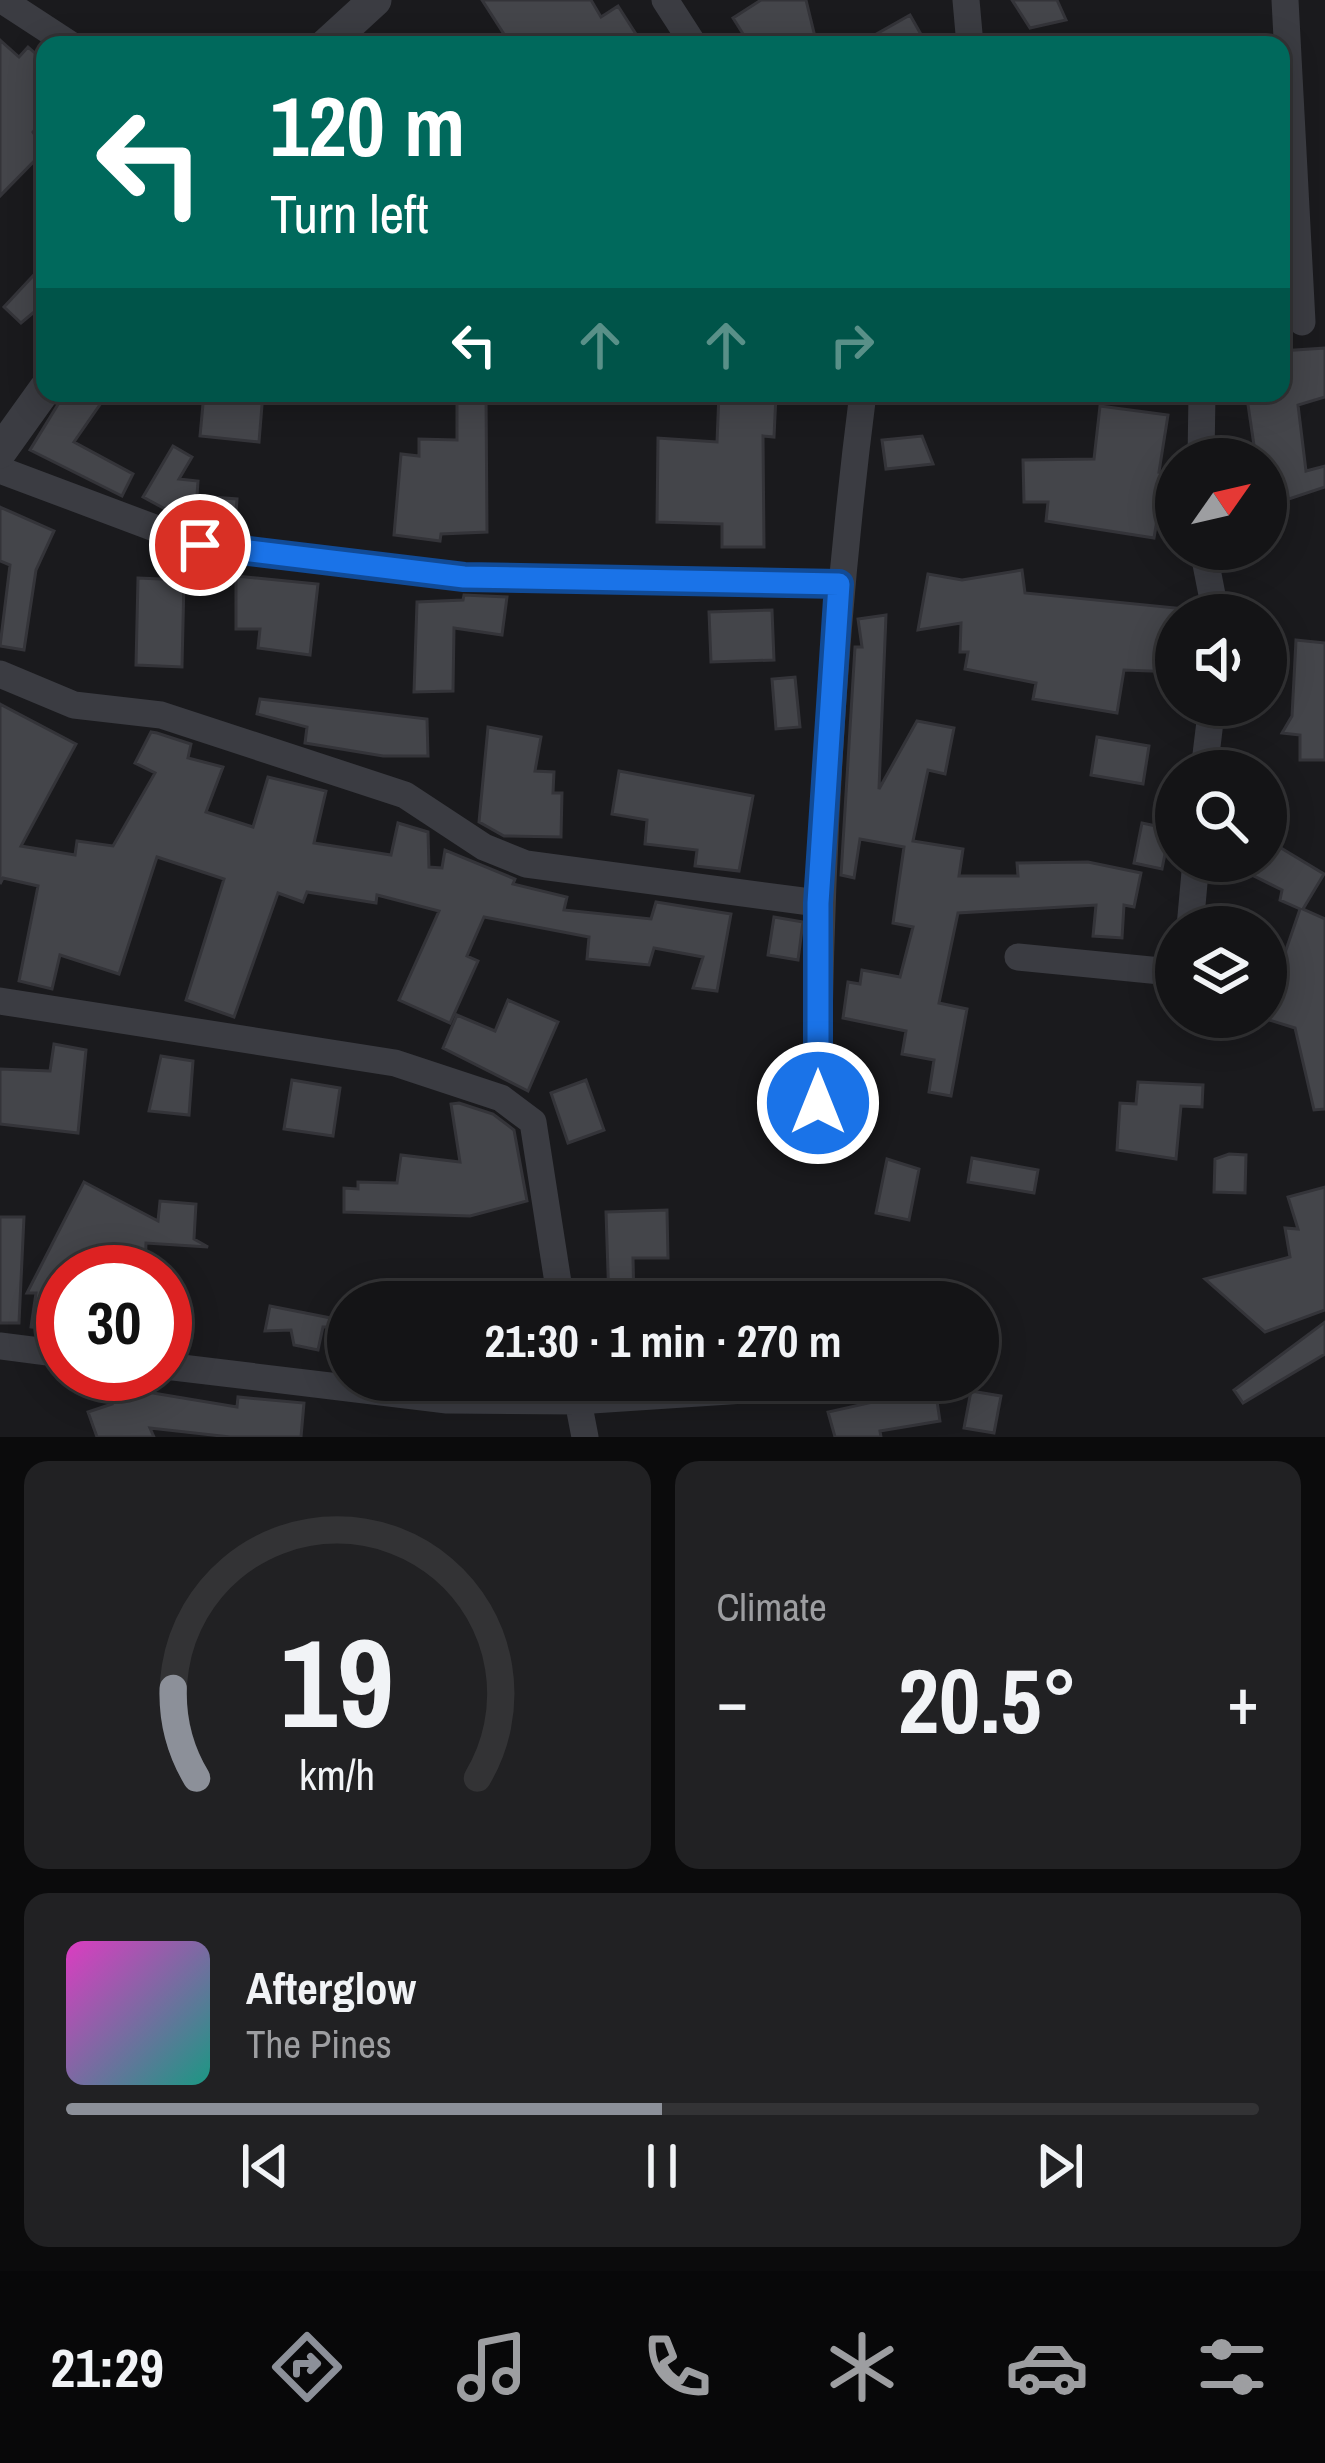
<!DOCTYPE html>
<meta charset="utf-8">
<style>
:root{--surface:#141416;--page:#212123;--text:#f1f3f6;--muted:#9d9ea1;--line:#333335;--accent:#8c9099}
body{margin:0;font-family:"Archivo Narrow",sans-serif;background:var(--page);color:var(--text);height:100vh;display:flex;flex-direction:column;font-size:45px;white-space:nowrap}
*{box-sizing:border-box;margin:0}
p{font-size:39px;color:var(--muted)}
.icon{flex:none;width:66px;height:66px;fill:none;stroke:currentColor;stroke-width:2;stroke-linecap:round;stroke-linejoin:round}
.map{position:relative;height:1437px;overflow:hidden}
.drawer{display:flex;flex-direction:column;gap:24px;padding:24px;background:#0b0b0c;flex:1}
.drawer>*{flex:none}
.banner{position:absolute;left:36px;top:36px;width:1254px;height:366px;border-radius:24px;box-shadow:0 6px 30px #0003,0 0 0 3px var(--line);background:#00695c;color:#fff;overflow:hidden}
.needle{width:78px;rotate:56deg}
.controls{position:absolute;left:1155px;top:438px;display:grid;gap:24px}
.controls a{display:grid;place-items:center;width:132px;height:132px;border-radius:50%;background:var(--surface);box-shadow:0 6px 30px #0003,0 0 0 3px var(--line);font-size:60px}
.speed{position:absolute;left:36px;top:1245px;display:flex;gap:24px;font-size:60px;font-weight:700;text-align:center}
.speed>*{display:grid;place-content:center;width:156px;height:156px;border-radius:50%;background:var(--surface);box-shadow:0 6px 30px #0003,0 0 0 3px var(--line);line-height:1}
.speed .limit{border:18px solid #d22;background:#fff;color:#111}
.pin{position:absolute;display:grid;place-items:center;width:102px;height:102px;color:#fff;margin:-51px;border:6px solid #fff;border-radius:50%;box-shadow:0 3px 12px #0007}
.me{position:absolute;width:132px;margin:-66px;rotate:0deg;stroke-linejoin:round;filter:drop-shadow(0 0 9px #0008)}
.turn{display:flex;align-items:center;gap:42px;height:252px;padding:0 36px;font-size:54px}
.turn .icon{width:156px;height:156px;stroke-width:2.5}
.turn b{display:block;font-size:84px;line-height:102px}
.lanes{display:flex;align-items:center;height:114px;padding:0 36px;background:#0003;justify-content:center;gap:60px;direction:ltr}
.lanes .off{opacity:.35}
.big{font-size:90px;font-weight:700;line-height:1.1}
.drawer .tile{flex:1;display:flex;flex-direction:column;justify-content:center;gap:18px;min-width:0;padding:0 42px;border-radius:24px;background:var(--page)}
.drawer .dial{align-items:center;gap:0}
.dial svg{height:312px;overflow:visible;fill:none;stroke:var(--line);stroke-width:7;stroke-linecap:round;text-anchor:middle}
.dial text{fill:var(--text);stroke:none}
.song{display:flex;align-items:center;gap:36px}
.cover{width:144px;height:144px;border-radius:18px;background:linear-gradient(135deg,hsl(310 70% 55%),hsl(170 70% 35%))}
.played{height:12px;border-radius:6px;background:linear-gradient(90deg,var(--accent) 50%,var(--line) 50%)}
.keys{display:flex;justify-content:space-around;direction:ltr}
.heat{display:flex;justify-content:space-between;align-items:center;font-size:66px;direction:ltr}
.drawer .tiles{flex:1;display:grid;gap:24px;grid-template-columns:1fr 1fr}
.tile:last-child{grid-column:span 2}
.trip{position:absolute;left:327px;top:1281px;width:672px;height:120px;border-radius:60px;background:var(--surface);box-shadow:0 6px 30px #0003,0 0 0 3px var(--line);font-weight:700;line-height:120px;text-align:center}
.tab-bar{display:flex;height:192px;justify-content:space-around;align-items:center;background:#080809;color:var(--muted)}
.tab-bar .icon{width:84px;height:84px}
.tab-bar .active{color:var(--accent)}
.tab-bar b{font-size:54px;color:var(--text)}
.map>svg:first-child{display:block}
.building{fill:#44454a;stroke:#343439;stroke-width:3}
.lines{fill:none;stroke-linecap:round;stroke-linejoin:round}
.minor{stroke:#3b3c42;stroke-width:27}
.tertiary{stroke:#3b3c42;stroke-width:33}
.route-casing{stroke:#114b97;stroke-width:30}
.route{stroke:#1a73e8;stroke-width:21}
</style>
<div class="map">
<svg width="1325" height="1437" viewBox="0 0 1325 1437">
<rect width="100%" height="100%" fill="#1a1a1d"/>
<path class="building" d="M 482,0 L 591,0 L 601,17 L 618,6 L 643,45 L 511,45 Z
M 761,0 L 806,0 L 817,45 L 750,45 L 733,18 Z
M 1012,0 L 1057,0 L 1066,20 L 1030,28 Z
M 910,15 L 927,45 L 857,45 Z
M 0,40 L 19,57 L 28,47 L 45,62 L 45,118 L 33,132 L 45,150 L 0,196 Z
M 45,263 L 45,303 L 21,323 L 4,307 Z
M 1325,348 L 1325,397 L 1298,405 L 1306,471 L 1325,466 L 1325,487 L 1289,499 L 1273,472 L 1266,473 L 1266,459 L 1256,459 L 1247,398 L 1281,393 L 1281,351 Z
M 65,393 L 108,393 L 74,442 L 133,474 L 122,496 L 30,450 Z
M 204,393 L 263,393 L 259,442 L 200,436 Z
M 457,393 L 486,393 L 487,532 L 441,534 L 440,541 L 394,535 L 401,454 L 419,456 L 419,439 L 457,440 Z
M 719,393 L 776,395 L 774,437 L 763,436 L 764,547 L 722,547 L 722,524 L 657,522 L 658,438 L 717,442 Z
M 1100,406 L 1168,415 L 1159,472 L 1176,473 L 1176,516 L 1158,514 L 1154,538 L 1046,521 L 1048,502 L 1024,502 L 1023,460 L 1094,459 Z
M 922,436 L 933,464 L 886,469 L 882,440 Z
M 173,446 L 192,457 L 179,479 L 198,481 L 197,496 L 237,499 L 235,525 L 189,522 L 143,497 Z
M 0,507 L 54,531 L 36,570 L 24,650 L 0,646 L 10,565 L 0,561 Z
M 1022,570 L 1025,593 L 1176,608 L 1176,672 L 1124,670 L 1117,713 L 1033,699 L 1036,683 L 965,669 L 968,652 L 960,652 L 961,623 L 918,630 L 928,574 L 962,580 Z
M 236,576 L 318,584 L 310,655 L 258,648 L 260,629 L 236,629 Z
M 138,578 L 184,580 L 182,667 L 136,665 Z
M 464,595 L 507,597 L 502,635 L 454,628 L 453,691 L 414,692 L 417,602 L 463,600 Z
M 772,610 L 774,660 L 711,662 L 709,612 Z
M 886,615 L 879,789 L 917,721 L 954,728 L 945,774 L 928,770 L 913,841 L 963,849 L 959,876 L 1018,876 L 1017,863 L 1088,862 L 1141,873 L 1134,907 L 1124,905 L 1122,938 L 1093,936 L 1096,905 L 958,913 L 939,1003 L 967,1009 L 951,1096 L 929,1092 L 934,1060 L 902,1054 L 906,1031 L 843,1018 L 848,982 L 860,984 L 862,970 L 900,977 L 913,927 L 893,923 L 904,847 L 860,839 L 854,878 L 841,875 L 855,647 L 862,647 L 858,619 Z
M 1296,640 L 1325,643 L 1325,760 L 1300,760 L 1300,735 L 1282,733 L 1292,716 Z
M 795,677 L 800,727 L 776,729 L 772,679 Z
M 260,699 L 427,719 L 428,756 L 383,756 L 305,743 L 307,727 L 257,714 Z
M 0,704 L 76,744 L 21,846 L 75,855 L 77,841 L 113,846 L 155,773 L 135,763 L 151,732 L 157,733 L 191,744 L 188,758 L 223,767 L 206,812 L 253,827 L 268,777 L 326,791 L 314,843 L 391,855 L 398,823 L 428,832 L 429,867 L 442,868 L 445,850 L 515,879 L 513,884 L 567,897 L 564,910 L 651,919 L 656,902 L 731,914 L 717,991 L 693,988 L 703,957 L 654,948 L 649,965 L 587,959 L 589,937 L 484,917 L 467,956 L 478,961 L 450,1023 L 399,1000 L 439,911 L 377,895 L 376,903 L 307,892 L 303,902 L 278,893 L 234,1017 L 186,1000 L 224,879 L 157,857 L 119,974 L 60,955 L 52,989 L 19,981 L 38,886 L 3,878 L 0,884 Z
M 488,727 L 541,737 L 535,771 L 554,772 L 553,793 L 562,793 L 561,837 L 504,836 L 479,822 Z
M 1097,737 L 1149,746 L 1143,784 L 1091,775 Z
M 619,771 L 753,796 L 739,871 L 695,866 L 697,850 L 645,844 L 647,820 L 612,814 Z
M 1142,823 L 1170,829 L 1162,869 L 1134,863 Z
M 1271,842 L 1324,874 L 1303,909 L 1325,919 L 1325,1109 L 1314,1110 L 1295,1028 L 1266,1019 L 1266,986 L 1273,988 L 1300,909 L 1280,900 L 1282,890 L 1254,876 Z
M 774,917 L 803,922 L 798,960 L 768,955 Z
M 508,1000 L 558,1022 L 528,1091 L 443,1048 L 457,1015 L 495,1031 Z
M 54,1044 L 86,1050 L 78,1133 L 0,1124 L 0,1069 L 50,1071 Z
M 161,1056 L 193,1061 L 189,1115 L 149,1111 Z
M 292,1080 L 340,1088 L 333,1136 L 284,1129 Z
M 586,1080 L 604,1130 L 568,1143 L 551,1093 Z
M 1138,1082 L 1203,1085 L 1202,1107 L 1181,1106 L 1176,1159 L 1117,1150 L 1120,1103 L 1136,1104 Z
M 842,1090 L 870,1097 L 863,1125 L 836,1119 Z
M 459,1103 L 493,1114 L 514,1130 L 527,1201 L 470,1216 L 344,1212 L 344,1188 L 358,1189 L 358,1182 L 397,1183 L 401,1155 L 460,1162 L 451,1104 Z
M 1229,1154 L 1246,1155 L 1245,1193 L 1214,1192 L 1215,1159 Z
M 972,1158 L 1038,1170 L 1034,1193 L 968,1182 Z
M 887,1159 L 919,1169 L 909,1220 L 876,1213 Z
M 84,1182 L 158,1221 L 160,1201 L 196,1204 L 194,1239 L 208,1247 L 146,1243 L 145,1272 L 63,1272 L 63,1331 L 31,1327 L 36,1293 L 27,1293 Z
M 1325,1187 L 1325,1310 L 1265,1332 L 1205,1279 L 1290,1257 L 1285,1228 L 1298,1229 L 1288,1197 Z
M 667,1210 L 668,1258 L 633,1258 L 634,1302 L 609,1302 L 606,1212 Z
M 0,1217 L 24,1217 L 19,1323 L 0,1323 Z
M 270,1306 L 336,1319 L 336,1327 L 323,1327 L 318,1350 L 294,1345 L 291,1330 L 265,1331 Z
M 1325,1322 L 1325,1354 L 1243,1403 L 1234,1390 Z
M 935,1388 L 940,1421 L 880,1431 L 881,1437 L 835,1437 L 828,1412 Z
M 129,1389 L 237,1407 L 238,1397 L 304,1403 L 301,1437 L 230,1437 L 150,1428 L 154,1437 L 97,1437 L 88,1412 L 112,1404 L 109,1396 Z
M 971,1391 L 1001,1396 L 994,1433 L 964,1428 Z"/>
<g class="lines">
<path class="minor" d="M 2,0 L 71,45
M 665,0 L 694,45
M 966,0 L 970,45
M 1285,0 L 1302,322
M 1201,459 L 1202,393
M 0,470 L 200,545 L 464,577 L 839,584
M 1203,549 L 1216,615
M 0,674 L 74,705 L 161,715 L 405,795 L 484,847 L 526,864 L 818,903
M 1204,771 L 1212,705
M 1190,927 L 1196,861
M 1018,957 L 1171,972 L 1176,967
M 0,1001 L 395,1063 L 501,1098 L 533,1122 L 561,1302
M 818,1144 C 818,891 831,643 863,393
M 0,1346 L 63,1354
M 165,1366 L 447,1400 L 577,1401 L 894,1380
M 574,1380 L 585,1437"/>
<path class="tertiary" d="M 326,45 L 375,0
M 0,452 L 45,389"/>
</g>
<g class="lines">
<defs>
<path id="route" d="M 200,545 L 464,577 L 839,584 L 818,903 L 818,1103"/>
</defs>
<use href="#route" class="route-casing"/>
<use href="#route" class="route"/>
</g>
</svg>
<div class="controls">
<a><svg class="needle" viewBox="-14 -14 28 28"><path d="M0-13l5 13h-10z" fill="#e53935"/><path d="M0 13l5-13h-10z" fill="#9d9ea1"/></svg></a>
<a><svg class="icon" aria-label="sound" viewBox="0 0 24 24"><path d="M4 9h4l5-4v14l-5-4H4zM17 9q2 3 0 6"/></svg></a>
<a><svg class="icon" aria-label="search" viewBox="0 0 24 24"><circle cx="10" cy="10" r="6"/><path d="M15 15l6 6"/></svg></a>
<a><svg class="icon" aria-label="layers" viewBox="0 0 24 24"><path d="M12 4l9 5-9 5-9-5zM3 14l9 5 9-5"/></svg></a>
</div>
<div class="speed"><div class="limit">30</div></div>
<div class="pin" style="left:200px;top:545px;background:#d93025"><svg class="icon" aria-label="arrive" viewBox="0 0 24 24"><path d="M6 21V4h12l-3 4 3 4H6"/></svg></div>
<svg class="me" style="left:818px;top:1103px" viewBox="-20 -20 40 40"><circle r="17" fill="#1a73e8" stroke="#fff" stroke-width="3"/><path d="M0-11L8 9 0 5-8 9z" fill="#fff"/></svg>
<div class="trip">21:30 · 1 min · 270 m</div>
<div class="banner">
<div class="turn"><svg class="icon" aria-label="left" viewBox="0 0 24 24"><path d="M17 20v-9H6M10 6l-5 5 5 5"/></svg><div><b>120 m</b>Turn left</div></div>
<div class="lanes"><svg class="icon" aria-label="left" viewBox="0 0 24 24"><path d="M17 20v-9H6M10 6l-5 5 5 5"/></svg><svg class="icon off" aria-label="ahead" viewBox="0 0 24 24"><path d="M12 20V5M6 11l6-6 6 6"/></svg><svg class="icon off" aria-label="ahead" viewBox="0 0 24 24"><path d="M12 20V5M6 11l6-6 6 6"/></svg><svg class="icon off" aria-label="right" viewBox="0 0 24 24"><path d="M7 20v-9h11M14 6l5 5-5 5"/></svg></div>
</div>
</div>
<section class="drawer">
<div class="tiles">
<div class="tile dial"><svg viewBox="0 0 100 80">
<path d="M14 69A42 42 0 1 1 86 69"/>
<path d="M14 69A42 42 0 0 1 8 46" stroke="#8c9099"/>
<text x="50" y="56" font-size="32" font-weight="700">19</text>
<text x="50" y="72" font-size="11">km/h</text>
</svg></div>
<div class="tile"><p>Climate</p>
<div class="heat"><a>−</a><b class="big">20.5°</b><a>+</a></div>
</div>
<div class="tile">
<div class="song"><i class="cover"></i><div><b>Afterglow</b><p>The Pines</p></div></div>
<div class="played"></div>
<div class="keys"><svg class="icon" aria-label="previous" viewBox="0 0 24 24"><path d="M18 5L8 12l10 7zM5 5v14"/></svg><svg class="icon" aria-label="pause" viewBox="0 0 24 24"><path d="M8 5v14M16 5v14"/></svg><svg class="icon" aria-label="next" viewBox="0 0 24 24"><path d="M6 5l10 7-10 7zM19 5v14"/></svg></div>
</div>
</div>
</section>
<nav class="tab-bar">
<b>21:29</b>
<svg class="icon active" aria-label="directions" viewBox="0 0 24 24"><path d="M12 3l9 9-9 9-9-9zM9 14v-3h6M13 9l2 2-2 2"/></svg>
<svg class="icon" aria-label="music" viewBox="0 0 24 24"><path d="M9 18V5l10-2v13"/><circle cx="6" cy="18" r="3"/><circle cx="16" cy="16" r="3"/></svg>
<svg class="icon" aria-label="phone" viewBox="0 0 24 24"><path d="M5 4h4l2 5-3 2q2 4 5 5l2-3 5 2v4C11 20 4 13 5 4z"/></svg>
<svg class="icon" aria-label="climate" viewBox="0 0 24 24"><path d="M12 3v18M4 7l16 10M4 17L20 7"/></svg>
<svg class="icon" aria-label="car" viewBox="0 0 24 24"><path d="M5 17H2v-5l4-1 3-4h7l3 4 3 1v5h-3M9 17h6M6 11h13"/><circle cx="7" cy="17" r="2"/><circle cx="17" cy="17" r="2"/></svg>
<svg class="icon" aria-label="filters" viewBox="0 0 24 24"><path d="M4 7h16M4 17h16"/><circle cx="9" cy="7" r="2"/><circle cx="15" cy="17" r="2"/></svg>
</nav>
